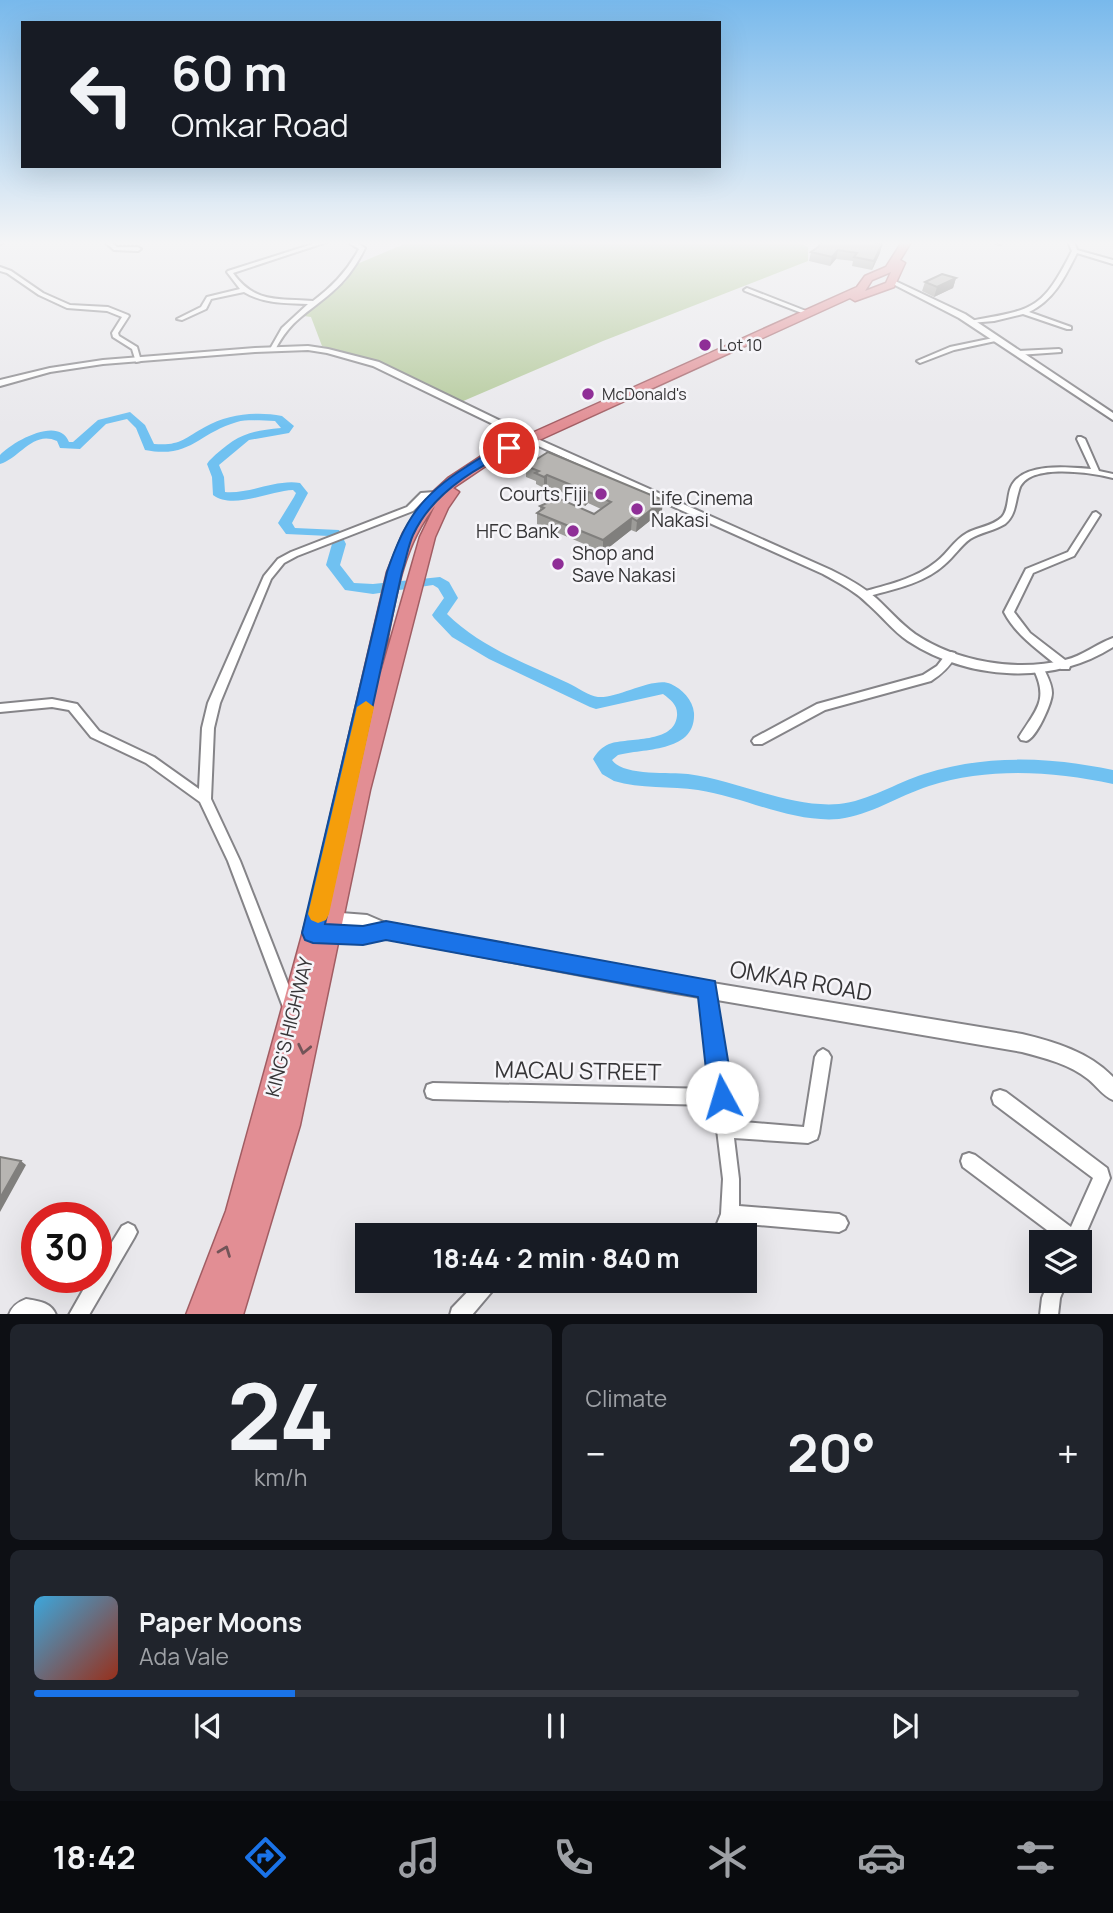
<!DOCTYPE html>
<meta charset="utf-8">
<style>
:root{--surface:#171b24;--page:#20242c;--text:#f1f3f6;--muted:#9ea1a6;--line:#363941;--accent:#1a73e8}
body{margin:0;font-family:Manrope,sans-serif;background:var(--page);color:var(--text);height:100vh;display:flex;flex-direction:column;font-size:26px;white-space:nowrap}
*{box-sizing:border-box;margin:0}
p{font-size:23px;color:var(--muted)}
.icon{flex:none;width:38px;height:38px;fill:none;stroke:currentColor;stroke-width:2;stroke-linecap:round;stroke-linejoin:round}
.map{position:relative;height:1314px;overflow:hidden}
.side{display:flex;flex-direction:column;gap:10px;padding:10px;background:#0d0f14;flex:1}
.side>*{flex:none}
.top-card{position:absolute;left:21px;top:21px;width:700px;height:147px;border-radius:0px;box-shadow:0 7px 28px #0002;background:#171b24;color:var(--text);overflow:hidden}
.controls{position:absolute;left:1029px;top:1230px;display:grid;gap:14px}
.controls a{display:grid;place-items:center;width:63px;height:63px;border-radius:0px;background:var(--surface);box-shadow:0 7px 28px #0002;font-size:35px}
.speed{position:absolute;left:21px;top:1202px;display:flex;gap:14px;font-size:35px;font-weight:700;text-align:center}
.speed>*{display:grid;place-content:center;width:91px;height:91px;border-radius:50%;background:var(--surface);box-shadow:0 7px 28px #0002;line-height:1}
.speed .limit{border:10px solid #d22;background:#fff;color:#111}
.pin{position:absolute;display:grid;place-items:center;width:60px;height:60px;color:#fff;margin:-30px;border:4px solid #fff;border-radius:50%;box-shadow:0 2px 7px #0007}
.me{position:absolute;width:77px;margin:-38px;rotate:354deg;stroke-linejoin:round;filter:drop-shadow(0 0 5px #0008)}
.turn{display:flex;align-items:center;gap:24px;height:147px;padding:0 35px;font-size:32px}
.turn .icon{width:91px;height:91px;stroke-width:2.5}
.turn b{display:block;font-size:49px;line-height:60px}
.big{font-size:52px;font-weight:700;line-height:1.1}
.side .widget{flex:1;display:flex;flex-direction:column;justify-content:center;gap:10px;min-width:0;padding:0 24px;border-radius:10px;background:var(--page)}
.side .dial{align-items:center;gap:0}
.dial b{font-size:91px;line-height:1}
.song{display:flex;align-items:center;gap:21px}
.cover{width:84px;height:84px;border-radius:10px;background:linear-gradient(135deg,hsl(200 70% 55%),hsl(10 70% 35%))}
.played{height:7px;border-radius:4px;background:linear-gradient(90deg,var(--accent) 25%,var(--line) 25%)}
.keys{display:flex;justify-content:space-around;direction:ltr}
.heat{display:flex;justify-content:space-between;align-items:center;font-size:38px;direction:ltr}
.side .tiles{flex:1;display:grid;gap:10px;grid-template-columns:1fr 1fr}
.widget:last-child{grid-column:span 2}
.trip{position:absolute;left:355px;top:1223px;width:402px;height:70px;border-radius:0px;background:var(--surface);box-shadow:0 7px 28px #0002;font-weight:700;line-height:70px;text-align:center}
.menu{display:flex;height:112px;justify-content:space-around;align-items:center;background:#090b0e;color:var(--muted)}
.menu .icon{width:49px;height:49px}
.menu .current{color:var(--accent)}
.menu b{font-size:32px;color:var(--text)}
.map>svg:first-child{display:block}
.green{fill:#b3c99a}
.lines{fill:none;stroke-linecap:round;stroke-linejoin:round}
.river{fill:#70c1f1;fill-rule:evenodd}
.minor-casing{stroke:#858488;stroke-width:4}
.tertiary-casing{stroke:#858488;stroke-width:4}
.trunk-casing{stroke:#a15d63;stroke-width:3}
.minor{fill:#fff;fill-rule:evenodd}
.tertiary{fill:#fff;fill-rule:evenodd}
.trunk{fill:#e28e94;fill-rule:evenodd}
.wall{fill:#9d9c99}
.shaded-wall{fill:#807f7d}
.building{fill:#b7b5b2;stroke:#807f7d;stroke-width:2}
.oneway{stroke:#725458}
.route{fill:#1a73e8;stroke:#114b97;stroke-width:2}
.slow{fill:#f59e0b}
.poi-dot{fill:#8f2e97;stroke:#f6f5f9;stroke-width:2.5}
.labels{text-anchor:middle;stroke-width:5;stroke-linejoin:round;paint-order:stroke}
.far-poi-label{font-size:16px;fill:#363537;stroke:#f6f5f9;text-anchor:start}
.poi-label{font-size:19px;fill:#363537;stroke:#f6f5f9;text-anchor:end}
.street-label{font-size:19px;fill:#363537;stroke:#f6f5f9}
.near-street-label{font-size:23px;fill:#363537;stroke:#f6f5f9}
</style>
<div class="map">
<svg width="1113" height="1315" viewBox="0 0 1113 1315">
<rect width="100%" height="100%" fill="#e9e8ec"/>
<path class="green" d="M 409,242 L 798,242 L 808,247 L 808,261 L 603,341 L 461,402 L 372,359 L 322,346 L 311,317 L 304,316 L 345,282 L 357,264 Z"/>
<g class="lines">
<path class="river" d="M 130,412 L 145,425 L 154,444 C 180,446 183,439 205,427 C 228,414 257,411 282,416 L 294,426 L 289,433 L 249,440 L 219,465 L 224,477 L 225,492 C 251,494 276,479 300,483 L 308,493 L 292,523 L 295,528 L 339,530 L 346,544 L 340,565 L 354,583 L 373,584 L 440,577 L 449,582 L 458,598 L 447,614 C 480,647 527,664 568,683 C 577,687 589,696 598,697 C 617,699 654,676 671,684 C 682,689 693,700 694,713 C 696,753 643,748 618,755 L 612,760 C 622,776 669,772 688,774 C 737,780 788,808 839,804 C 868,801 896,783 924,774 C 985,754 1051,757 1113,770 L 1113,784 C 1052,771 989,767 929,786 C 898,796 871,815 839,819 C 792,823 744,797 698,790 C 671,786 640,789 614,781 L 602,774 L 593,759 C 597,752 602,747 609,744 C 629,737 674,744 677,716 C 678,705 671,700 663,694 L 596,709 L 590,707 L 489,659 L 452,637 L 434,618 L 432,615 L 444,598 L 438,588 L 433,585 L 373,594 L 345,590 L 326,565 L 332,544 L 329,536 L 286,534 L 278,523 L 294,497 L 296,493 L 293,490 C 269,491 233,510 213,495 L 212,477 L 207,464 L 209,461 C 234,437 246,431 281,428 L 275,421 C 263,421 248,419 237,422 C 198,433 191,459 145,450 L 136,428 L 127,419 L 106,424 L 80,449 L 60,448 L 57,441 C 33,430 20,458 0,464 L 0,455 C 12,442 59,415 69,442 L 73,442 L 98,420 Z"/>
<defs>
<path id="minor" d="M 0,242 L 4,242 L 0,244 Z
M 105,242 L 111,242 L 117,247 L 138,247 L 141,249 L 138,251 L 114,250 Z
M 319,242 L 327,242 L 233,273 C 255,304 279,298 313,301 C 332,287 348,270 359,249 L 348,242 L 355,242 L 365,248 C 357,265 346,280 332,292 C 307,314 291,319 275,350 L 270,349 L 282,328 L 308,304 C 286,303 264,304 244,292 L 211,299 L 206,309 L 182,320 L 177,319 L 201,307 L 207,297 L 240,289 L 227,272 L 228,271 Z
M 1068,242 L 1074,242 L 1077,250 L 1113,260 L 1113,264 L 1077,253 C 1065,277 1054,300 1029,312 L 1071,327 L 1071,329 L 1067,329 L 1023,314 L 994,321 L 970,323 L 970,321 C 1033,309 1041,312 1072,251 Z
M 0,267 L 11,271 L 43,293 L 70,305 L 108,307 L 128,315 L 129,316 L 118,333 L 119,336 L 137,347 L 141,361 L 136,362 L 132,349 L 113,337 L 112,333 L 122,317 L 107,311 L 67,308 L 39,295 L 7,273 L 0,271 Z
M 747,288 L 811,313 L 812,314 L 807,315 L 745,291 L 744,290 Z
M 998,337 L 1001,339 L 1000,340 L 954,350 L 920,363 L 917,361 L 950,347 Z
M 1059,349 L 1061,350 L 1061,352 L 1018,355 L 1015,353 L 1018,351 Z
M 1078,437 L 1081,437 L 1085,439 L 1099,471 L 1113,474 L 1113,478 C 1092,473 1027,462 1019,490 C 1015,502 1016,515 1005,524 C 994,531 981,532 970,539 C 960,546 954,557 944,565 C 923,584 891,590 865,597 L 862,596 L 860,594 L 862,592 C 887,585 915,579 936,562 C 948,553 954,540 967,533 C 978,527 993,526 1002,517 C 1009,509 1007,496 1011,487 C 1022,462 1069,467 1091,469 L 1077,439 Z
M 435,492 L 439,495 L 438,497 L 426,498 L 413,511 L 297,556 L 284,563 L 271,579 L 220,703 L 214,728 L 211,799 L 240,861 L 297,1007 L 295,1012 L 290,1014 L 285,1012 L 283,1007 L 228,861 L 200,802 L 146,763 L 91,737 L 69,710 L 52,707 L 0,712 L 0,704 L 52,699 L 77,704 L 99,731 L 154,757 L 199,789 L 202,728 L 208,703 L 264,576 L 278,559 L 291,552 L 407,507 L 421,493 Z
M 1096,512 L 1100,515 L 1074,556 L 1033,573 L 1014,612 L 1030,633 L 1069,663 L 1070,666 L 1069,669 L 1061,669 C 1040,651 1017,637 1004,612 L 1026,569 L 1068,552 L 1093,513 Z
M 951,652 L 955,653 L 956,656 C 949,667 942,674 931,681 L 825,710 L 762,744 L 754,744 L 752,741 L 754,738 L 817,704 L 923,675 L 937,666 L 947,653 Z
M 1039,666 L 1043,667 C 1047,676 1052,684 1052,693 C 1052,703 1036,739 1026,741 C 1025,741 1023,740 1021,740 L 1019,737 C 1035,711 1049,701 1034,670 Z
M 708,981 L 713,983 L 715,988 L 732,1121 L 804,1127 L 815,1057 L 818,1052 L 823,1049 L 828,1052 L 831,1057 L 819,1133 L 817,1139 L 808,1143 L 734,1138 L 739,1179 L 739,1206 L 839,1214 L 845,1217 L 848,1223 L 845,1229 L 839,1232 L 735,1223 L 730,1236 L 712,1236 L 721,1214 L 723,1179 L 714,1105 L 433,1099 L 427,1097 L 425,1091 L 427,1085 L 433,1083 L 712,1089 L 701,988 L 703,983 Z
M 1000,1090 L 1006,1092 L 1107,1168 L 1110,1178 L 1080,1247 L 1080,1242 L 1063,1242 L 963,1167 L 961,1161 L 963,1155 L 969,1153 L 975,1155 L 1071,1227 L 1093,1178 L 994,1104 L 992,1098 L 994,1092 Z
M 128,1223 L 134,1226 L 137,1232 L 134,1238 L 89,1315 L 69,1315 L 90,1278 L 96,1278 L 96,1268 L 122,1226 Z
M 478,1281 L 502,1281 L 499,1287 L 494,1289 L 472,1315 L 450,1315 L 452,1308 Z
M 1049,1281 L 1067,1281 L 1060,1298 L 1058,1315 L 1040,1315 L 1042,1298 Z
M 26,1299 C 38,1301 51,1302 56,1315 L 9,1315 C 12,1306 18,1302 26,1299 Z"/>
<path id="tertiary" d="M 893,280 L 965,314 L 1113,413 L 1113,420 L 959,318 L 891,283 L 891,281 Z
M 308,346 L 328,349 L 379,362 L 540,440 L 831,570 C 847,578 862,586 876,598 C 889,610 901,624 915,634 C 957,662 1016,672 1065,660 C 1083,656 1096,644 1113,638 L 1113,647 C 1052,686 968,680 908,641 C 893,631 882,616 868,604 C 855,591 839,583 823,574 L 534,444 L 373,366 L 327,353 L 308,350 L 255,352 L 103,364 L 50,372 L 0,386 L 0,380 L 50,368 L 103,360 L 255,348 Z
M 328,912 L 367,915 L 388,924 L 670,976 L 1022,1034 C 1055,1042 1089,1052 1113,1077 L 1113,1100 C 1103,1096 1097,1086 1088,1079 C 1069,1064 1045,1058 1022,1052 L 670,992 L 386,938 L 363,942 L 324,941 L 318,939 L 316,934 L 318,929 L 324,927 L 342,927 L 322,924 L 320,919 L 322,914 Z"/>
<path id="trunk" d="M 902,242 L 911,242 L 900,260 L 905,263 L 894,287 L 855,301 L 850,298 L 493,461 L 453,488 L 459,492 L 448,508 L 435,537 L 370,790 L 300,1125 L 243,1315 L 186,1315 L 226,1211 L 271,1048 L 307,917 L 387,572 L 403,533 L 423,501 L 448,478 L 483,455 L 857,287 L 865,276 L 886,267 ZM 891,272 L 886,283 L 865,291 L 872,280 ZM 435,506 L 420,537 L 381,673 C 393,617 398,551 435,506 Z"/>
</defs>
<use href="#minor" class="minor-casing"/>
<use href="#tertiary" class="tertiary-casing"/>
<use href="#trunk" class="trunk-casing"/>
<use href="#minor" class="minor"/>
<use href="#tertiary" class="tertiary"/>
<use href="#trunk" class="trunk"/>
</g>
<path class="wall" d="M 995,242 L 1004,242 L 1002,246 L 995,245 Z
M 818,247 L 880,253 L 872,270 L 852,266 L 853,261 L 836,259 L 830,266 L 809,261 L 811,252 Z
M 956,278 L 953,288 L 934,297 L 922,291 L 925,282 Z
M 526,466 L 662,511 L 636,532 L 631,530 L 603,552 L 537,524 L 537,513 L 540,510 L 540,506 L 594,514 L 601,509 L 588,503 L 585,506 L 578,502 L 578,499 L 547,486 L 544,488 L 536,484 L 536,481 L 526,477 Z"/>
<path class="shaded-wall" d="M 882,244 L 880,253 L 872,270 L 874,261 Z
M 838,250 L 836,259 L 830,266 L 832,257 Z
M 956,278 L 953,288 L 934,297 L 937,287 Z
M 547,475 L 547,486 L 544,488 L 544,477 Z
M 589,492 L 588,503 L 585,506 L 585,494 Z
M 663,500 L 662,511 L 636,532 L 637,521 Z
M 632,518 L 631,530 L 603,552 L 603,540 Z
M 21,1161 L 26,1165 L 0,1212 L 0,1198 Z"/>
<path class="building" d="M 822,242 L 871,242 L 882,244 L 874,261 L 854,257 L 857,253 L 838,250 L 832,257 L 811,252 L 818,247 Z
M 942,274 L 956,278 L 937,287 L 925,282 Z
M 548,452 L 663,500 L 637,521 L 632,518 L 603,540 L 537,513 L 544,508 L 540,506 L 558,498 L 594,514 L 611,502 L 589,492 L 585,494 L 578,491 L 581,489 L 547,475 L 544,477 L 535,473 L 539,471 L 526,466 Z
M 0,1157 L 21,1161 L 0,1198 Z"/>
<defs><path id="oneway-chevron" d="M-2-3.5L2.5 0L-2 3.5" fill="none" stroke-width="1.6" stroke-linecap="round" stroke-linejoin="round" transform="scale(1.75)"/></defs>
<g class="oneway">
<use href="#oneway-chevron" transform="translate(304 1049) rotate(102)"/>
<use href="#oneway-chevron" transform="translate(225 1251) rotate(-69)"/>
</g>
<linearGradient id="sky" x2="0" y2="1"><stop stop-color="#78b9ec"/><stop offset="0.57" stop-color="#f5f5f6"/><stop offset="1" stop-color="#f5f5f6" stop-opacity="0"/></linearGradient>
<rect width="1113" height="426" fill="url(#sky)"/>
<path class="route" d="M 509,445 L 515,448 L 513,451 C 474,468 432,494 413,535 C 408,546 406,560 402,572 L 325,924 L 363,926 L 386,921 L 715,981 L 734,1097 L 730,1106 L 722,1109 L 713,1106 L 709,1097 L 698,997 L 386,940 L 363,945 L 313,943 L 305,940 L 302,933 L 387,572 C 404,521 420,496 466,467 C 480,458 493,449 509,445 Z"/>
<path class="slow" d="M 366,701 L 374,707 L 329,914 L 326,920 L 318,923 L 311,920 L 308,914 L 357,707 Z"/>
<g class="poi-dot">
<circle cx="705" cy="345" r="7"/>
<circle cx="588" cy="394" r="7"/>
<circle cx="601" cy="494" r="7"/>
<circle cx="637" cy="509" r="7"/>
<circle cx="573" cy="531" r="7"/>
<circle cx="558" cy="564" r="7"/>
</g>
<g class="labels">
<g class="far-poi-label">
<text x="719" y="351">Lot 10</text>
<text x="602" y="400">McDonald's</text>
</g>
<g class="poi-label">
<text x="587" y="501">Courts Fiji</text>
<text x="651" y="505" text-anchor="start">Life Cinema<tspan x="651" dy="22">Nakasi</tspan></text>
<text x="559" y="538">HFC Bank</text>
<text x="572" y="560" text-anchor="start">Shop and<tspan x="572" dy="22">Save Nakasi</tspan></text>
</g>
<g class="street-label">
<text transform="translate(289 1027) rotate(-76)" y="7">KING'S HIGHWAY</text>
</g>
<g class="near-street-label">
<text transform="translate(801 981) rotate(10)" y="8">OMKAR ROAD</text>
<text transform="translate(578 1071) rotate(1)" y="8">MACAU STREET</text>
</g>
</g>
</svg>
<div class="controls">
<a><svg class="icon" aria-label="layers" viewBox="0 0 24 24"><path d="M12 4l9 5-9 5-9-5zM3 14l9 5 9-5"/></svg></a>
</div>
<div class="speed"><div class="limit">30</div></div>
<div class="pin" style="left:509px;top:448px;background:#d93025"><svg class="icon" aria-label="arrive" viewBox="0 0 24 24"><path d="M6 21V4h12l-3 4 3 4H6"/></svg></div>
<svg class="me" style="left:722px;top:1097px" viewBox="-20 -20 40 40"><circle r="19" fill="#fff"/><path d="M0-13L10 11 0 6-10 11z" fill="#1a73e8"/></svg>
<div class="trip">18:44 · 2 min · 840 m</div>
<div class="top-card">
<div class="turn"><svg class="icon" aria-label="left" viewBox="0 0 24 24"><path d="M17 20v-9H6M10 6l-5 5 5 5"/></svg><div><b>60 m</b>Omkar Road</div></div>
</div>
</div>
<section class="side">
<div class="tiles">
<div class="widget dial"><b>24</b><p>km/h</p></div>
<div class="widget"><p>Climate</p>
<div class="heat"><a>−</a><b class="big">20°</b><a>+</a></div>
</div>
<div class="widget">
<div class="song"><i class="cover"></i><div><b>Paper Moons</b><p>Ada Vale</p></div></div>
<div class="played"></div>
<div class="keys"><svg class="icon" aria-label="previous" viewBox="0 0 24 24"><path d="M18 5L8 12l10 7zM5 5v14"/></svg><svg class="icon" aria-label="pause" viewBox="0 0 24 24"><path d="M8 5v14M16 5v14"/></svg><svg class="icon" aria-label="next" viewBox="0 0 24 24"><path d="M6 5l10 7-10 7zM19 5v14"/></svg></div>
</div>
</div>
</section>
<nav class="menu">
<b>18:42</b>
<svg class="icon current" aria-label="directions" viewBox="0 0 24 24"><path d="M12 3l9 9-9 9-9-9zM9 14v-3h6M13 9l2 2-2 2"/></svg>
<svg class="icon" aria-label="music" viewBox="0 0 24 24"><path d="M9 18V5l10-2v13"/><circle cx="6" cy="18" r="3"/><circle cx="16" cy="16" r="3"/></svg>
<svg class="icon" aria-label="phone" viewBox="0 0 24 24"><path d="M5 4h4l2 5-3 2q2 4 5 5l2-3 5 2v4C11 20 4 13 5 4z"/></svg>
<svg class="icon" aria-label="climate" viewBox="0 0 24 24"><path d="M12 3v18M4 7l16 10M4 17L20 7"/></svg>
<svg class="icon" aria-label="car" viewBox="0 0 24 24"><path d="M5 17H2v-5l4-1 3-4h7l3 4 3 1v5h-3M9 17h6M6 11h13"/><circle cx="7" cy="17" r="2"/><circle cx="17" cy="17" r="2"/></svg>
<svg class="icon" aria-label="filters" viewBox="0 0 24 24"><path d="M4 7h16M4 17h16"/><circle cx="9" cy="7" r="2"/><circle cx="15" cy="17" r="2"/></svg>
</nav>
